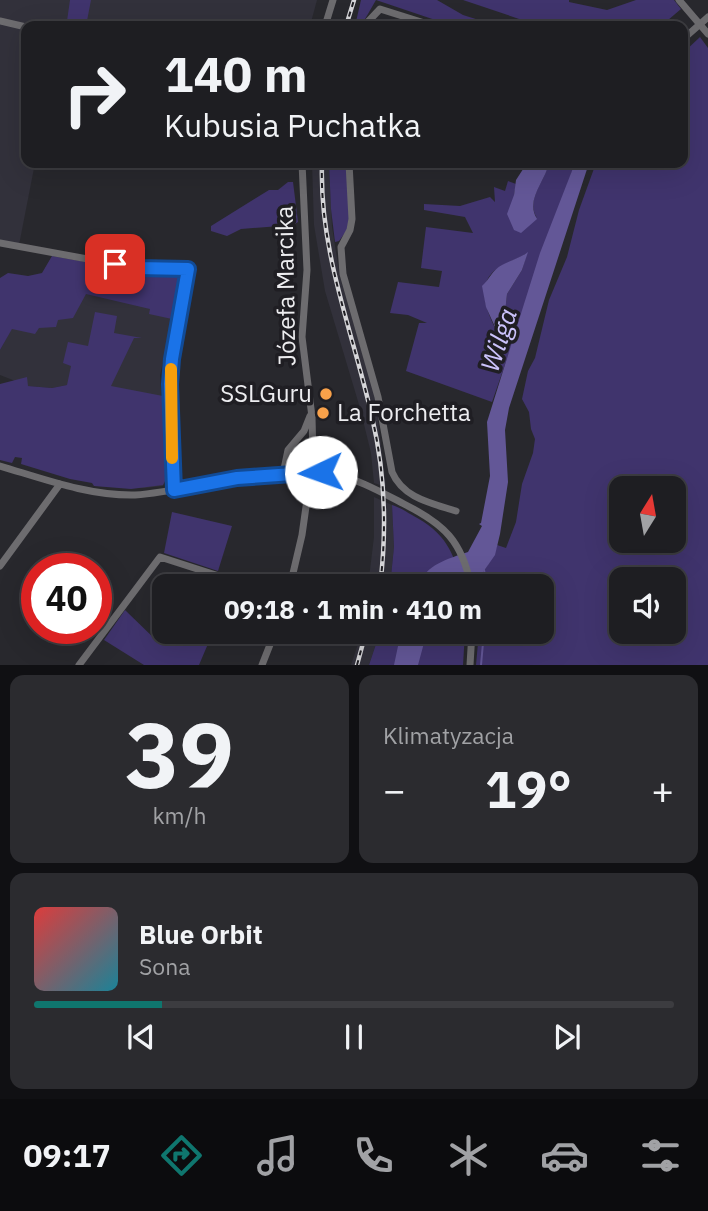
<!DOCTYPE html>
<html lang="pl">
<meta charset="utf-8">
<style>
:root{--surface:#1e1e22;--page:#2b2b2f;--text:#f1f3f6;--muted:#a1a2a5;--line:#3c3c40;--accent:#0f766e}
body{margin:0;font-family:"IBM Plex Sans",sans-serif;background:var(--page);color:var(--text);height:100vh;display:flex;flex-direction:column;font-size:26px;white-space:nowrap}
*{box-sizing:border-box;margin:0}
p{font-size:23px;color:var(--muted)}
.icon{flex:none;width:38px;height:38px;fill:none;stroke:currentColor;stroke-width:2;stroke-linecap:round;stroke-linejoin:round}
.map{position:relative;height:665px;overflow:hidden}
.panel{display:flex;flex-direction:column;gap:10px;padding:10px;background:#101013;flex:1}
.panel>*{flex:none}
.top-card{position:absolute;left:21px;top:21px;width:667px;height:147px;border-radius:14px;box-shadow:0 7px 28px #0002,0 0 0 2px var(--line);background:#1e1e22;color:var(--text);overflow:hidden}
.needle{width:46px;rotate:11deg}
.fabs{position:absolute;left:609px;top:476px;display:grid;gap:14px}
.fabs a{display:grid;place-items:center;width:77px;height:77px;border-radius:14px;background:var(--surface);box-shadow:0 7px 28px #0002,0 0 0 2px var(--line);font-size:35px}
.speed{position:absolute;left:21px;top:553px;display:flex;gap:14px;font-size:35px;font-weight:700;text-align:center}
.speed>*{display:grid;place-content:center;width:91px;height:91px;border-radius:50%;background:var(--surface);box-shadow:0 7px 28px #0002,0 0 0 2px var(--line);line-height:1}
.speed .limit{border:10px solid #d22;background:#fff;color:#111}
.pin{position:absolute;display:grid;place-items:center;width:60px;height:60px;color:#fff;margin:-30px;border-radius:14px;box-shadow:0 4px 10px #0006}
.me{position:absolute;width:77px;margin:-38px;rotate:267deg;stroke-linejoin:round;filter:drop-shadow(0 0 5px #0008)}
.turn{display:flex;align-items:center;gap:24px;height:147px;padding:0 28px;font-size:32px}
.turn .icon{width:91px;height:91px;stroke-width:2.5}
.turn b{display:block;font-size:49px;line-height:60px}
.big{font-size:52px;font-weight:800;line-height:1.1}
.panel .tile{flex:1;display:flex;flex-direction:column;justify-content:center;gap:10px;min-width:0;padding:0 24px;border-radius:14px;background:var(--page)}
.panel .dial{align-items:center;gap:0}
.dial b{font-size:91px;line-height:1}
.song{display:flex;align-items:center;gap:21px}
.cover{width:84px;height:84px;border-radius:10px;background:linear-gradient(135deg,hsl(0 70% 55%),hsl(190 70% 35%))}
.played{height:7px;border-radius:4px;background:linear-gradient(90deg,var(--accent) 20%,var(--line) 20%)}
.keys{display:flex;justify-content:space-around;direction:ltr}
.heat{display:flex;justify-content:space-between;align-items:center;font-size:38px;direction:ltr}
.panel .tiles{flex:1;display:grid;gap:10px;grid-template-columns:1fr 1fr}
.tile:last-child{grid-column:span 2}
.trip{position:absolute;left:152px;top:574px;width:402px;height:70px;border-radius:14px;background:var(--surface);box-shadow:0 7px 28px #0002,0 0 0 2px var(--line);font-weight:800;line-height:70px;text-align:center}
.menu{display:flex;height:112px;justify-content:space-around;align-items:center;background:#0c0c0e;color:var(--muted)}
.menu .icon{width:49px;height:49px}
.menu .active{color:var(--accent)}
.menu b{font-size:32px;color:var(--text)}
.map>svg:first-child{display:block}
.built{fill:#32313b}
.green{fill:#40346d;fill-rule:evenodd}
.water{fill:#635797}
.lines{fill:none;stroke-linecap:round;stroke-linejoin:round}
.stream{stroke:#635797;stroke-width:2}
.minor{stroke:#6d6c6f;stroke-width:7}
.rail-casing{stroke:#d6d6d9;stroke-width:4.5}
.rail{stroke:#1f1e23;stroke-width:2;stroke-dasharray:5;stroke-linecap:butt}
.minor-bridge{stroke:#6d6c6f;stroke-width:7}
.route-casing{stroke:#114b97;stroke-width:18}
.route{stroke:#1a73e8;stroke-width:12}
.slow{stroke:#f59e0b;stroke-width:12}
.poi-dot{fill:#f8a14a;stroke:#1f1e23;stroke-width:2.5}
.labels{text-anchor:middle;stroke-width:7;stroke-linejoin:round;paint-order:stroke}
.street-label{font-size:24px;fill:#ededf0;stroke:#1f1e23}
.poi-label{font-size:24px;fill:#ededf0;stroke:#1f1e23;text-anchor:end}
.water-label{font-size:26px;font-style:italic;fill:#cbc3fb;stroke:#1f1e23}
</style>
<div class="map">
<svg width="708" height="665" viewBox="0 0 708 665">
<rect width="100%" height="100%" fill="#28282d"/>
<path class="built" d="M 0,0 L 317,0 L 310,26 L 26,26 L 26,163 L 35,163 L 19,245 L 0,241 Z
M 312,163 L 329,163 L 332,227 L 340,277 L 375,396 L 386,487 L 374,483 L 371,453 L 360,408 L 325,291 L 314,225 Z
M 52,256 L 141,272 L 179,274 L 182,278 L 160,375 L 167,477 L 163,486 L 144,488 L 94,486 L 108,390 L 67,385 L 52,388 L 28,386 L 0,375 L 0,350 Z
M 374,497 L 392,505 L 394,547 L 390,586 L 368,586 L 374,537 Z
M 362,632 L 380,632 L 369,665 L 351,665 Z"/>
<path class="green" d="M 70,0 L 91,0 L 86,26 L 69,24 L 67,21 Z
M 361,0 L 437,0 L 463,15 L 498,26 L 453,26 L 376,0 L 361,26 L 355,26 Z
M 463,0 L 569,0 L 569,2 L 607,10 L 636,0 L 674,0 L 681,9 L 661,26 L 540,26 Z
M 700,37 L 708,48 L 708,665 L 476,665 L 479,632 L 542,632 L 542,586 L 480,586 C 479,572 494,560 497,545 L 506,548 L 516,522 L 522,484 L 533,453 L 535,439 L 531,429 L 529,412 L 522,399 L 528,371 L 535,358 L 549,300 L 567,257 L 579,210 L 596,163 L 682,163 L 683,53 ZM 621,488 L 674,488 L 674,541 L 621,541 ZM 621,579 L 674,579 L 674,632 L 621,632 Z
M 329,163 L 346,163 L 350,214 L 347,230 L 339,241 L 335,242 L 331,209 Z
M 549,163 L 575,163 L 492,402 L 406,371 L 419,323 L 427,323 L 408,315 L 390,313 L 398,282 L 439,287 L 442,271 L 421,268 L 426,227 L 473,233 L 465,217 L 424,210 L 424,204 L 460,206 L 490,197 L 495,202 L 494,187 L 505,191 L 508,181 L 516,184 L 514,195 L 537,218 C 525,200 545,181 549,163 ZM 527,253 L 522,270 L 507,294 L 503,331 L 500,338 C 491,320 475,291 492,273 C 500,264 517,260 527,253 Z
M 288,182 L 293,182 L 298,222 L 293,225 L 241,229 L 227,236 L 211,231 L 211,226 L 269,190 L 278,190 Z
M 52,256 L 141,272 L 179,274 L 182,278 L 172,319 L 149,314 L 150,309 L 86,294 L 73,318 L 58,320 L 56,327 L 39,328 L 35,334 L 12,329 L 0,350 L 0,278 L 8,273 L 28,276 L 42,273 Z
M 95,312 L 117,316 L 114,333 L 142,338 L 134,338 L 111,386 L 163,396 L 167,477 L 163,485 L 131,489 L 94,486 L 92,483 L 70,479 L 21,464 L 22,458 L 15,457 L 12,463 L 0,460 L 0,384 L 27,377 L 28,386 L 52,388 L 67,385 L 71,366 L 63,363 L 68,342 L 88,346 Z
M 392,505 C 399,507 405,511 412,515 C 446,533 453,551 463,586 L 390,586 L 394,547 Z
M 172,512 L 232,526 L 218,571 L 164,553 Z
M 125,610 L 159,643 L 168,640 L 171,632 L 213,632 L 199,665 L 144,665 L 104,640 Z
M 380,632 L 465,632 L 463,665 L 369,665 Z"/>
<path class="water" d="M 527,163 L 549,163 C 545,182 525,200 537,219 L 521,233 L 514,230 L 507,214 L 514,195 L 516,180 Z
M 575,163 L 589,163 L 509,408 L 505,430 L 508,482 L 500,534 L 495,555 L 479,578 L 447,586 L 418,586 C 426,564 448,559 468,552 L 482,526 L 479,524 L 481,523 L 490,476 L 487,422 L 540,253 Z
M 528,252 L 522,270 L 507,294 L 503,331 L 500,338 L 486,307 L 482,286 C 490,279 492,270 502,265 C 511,260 520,258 528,252 Z
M 401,632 L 427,632 L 418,665 L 394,665 Z"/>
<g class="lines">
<path class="stream" d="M 484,570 L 487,586
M 481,665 L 484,632"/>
<path class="minor" d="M 0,21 L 26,27
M 325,26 L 333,0
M 364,26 L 380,9 L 434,26
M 682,40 L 708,17
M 349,163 L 352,219 L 350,230 L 341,247 L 343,274 L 378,397 L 392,472 C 403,498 431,503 456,511
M 0,243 L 137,268 L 188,269 L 171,359 L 170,384 L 174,490
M 0,466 C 44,479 89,496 135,495 C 169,493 202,483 235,478 C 252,475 270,474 288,473 C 302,472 317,470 330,473 C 356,478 381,492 404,504 C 444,524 462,541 471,586
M 283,474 L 288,450 L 304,431 L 310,416
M 0,566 L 60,484
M 290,586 L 302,535 L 313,457 L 312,417 L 302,337 L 307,270 L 302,163
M 79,665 L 160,557 L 250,586
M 262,665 L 275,632
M 470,665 L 472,632"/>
<defs>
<path id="rail" d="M 346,26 L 354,0
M 322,163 C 319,252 353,332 372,417 C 385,472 387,530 380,586
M 357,665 L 366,632"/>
</defs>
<use href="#rail" class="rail-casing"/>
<use href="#rail" class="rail"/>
<path class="minor-bridge" d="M 679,0 L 708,34"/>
</g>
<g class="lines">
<defs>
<path id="route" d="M 115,264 L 137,268 L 188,269 L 172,359 L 170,384 L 174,490 L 237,478 L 321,472"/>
</defs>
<use href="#route" class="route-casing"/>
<use href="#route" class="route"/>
<path class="slow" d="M 171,369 L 172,458"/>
</g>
<g class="poi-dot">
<circle cx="326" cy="394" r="7"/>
<circle cx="323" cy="413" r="7"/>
</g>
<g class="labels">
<g class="street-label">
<text transform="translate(286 286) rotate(-91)" y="8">Józefa Marcika</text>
</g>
<g class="poi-label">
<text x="312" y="402">SSLGuru</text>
<text x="337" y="421" text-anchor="start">La Forchetta</text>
</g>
<g class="water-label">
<text transform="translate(499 340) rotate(-72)" y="9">Wilga</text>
</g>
</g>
</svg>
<div class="fabs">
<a><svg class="needle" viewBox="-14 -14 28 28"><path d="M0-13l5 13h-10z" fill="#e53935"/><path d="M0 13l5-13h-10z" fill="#a1a2a5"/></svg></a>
<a><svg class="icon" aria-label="sound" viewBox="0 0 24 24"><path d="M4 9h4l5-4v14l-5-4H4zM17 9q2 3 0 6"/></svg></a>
</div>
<div class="speed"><div class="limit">40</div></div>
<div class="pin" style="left:115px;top:264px;background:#d93025"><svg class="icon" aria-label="arrive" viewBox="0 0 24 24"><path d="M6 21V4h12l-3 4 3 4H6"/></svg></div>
<svg class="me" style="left:321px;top:472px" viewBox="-20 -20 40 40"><circle r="19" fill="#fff"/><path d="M0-13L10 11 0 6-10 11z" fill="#1a73e8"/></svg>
<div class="trip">09:18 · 1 min · 410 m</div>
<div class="top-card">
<div class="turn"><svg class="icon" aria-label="right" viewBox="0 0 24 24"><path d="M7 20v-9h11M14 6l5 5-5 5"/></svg><div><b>140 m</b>Kubusia Puchatka</div></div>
</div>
</div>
<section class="panel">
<div class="tiles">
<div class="tile dial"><b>39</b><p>km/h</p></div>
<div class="tile"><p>Klimatyzacja</p>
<div class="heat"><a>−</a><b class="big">19°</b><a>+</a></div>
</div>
<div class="tile">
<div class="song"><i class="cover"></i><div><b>Blue Orbit</b><p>Sona</p></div></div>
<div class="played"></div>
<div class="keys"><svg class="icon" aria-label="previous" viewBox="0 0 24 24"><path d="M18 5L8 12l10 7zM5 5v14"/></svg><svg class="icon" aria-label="pause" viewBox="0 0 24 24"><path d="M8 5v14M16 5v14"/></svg><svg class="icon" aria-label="next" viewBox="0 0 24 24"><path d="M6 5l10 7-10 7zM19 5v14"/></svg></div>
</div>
</div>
</section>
<nav class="menu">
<b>09:17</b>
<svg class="icon active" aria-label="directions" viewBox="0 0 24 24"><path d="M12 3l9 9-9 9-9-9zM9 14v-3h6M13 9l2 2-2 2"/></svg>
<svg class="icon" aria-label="music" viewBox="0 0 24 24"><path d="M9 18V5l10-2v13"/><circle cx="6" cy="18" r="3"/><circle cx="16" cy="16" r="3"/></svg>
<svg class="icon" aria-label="phone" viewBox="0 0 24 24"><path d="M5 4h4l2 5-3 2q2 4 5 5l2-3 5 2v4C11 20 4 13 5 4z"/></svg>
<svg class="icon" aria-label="climate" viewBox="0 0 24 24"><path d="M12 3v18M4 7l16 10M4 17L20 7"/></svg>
<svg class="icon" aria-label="car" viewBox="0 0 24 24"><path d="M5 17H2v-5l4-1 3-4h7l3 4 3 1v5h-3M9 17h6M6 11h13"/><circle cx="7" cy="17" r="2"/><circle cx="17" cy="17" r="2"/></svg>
<svg class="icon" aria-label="filters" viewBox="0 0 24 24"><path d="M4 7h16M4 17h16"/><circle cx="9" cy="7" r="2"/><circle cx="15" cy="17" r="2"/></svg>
</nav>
